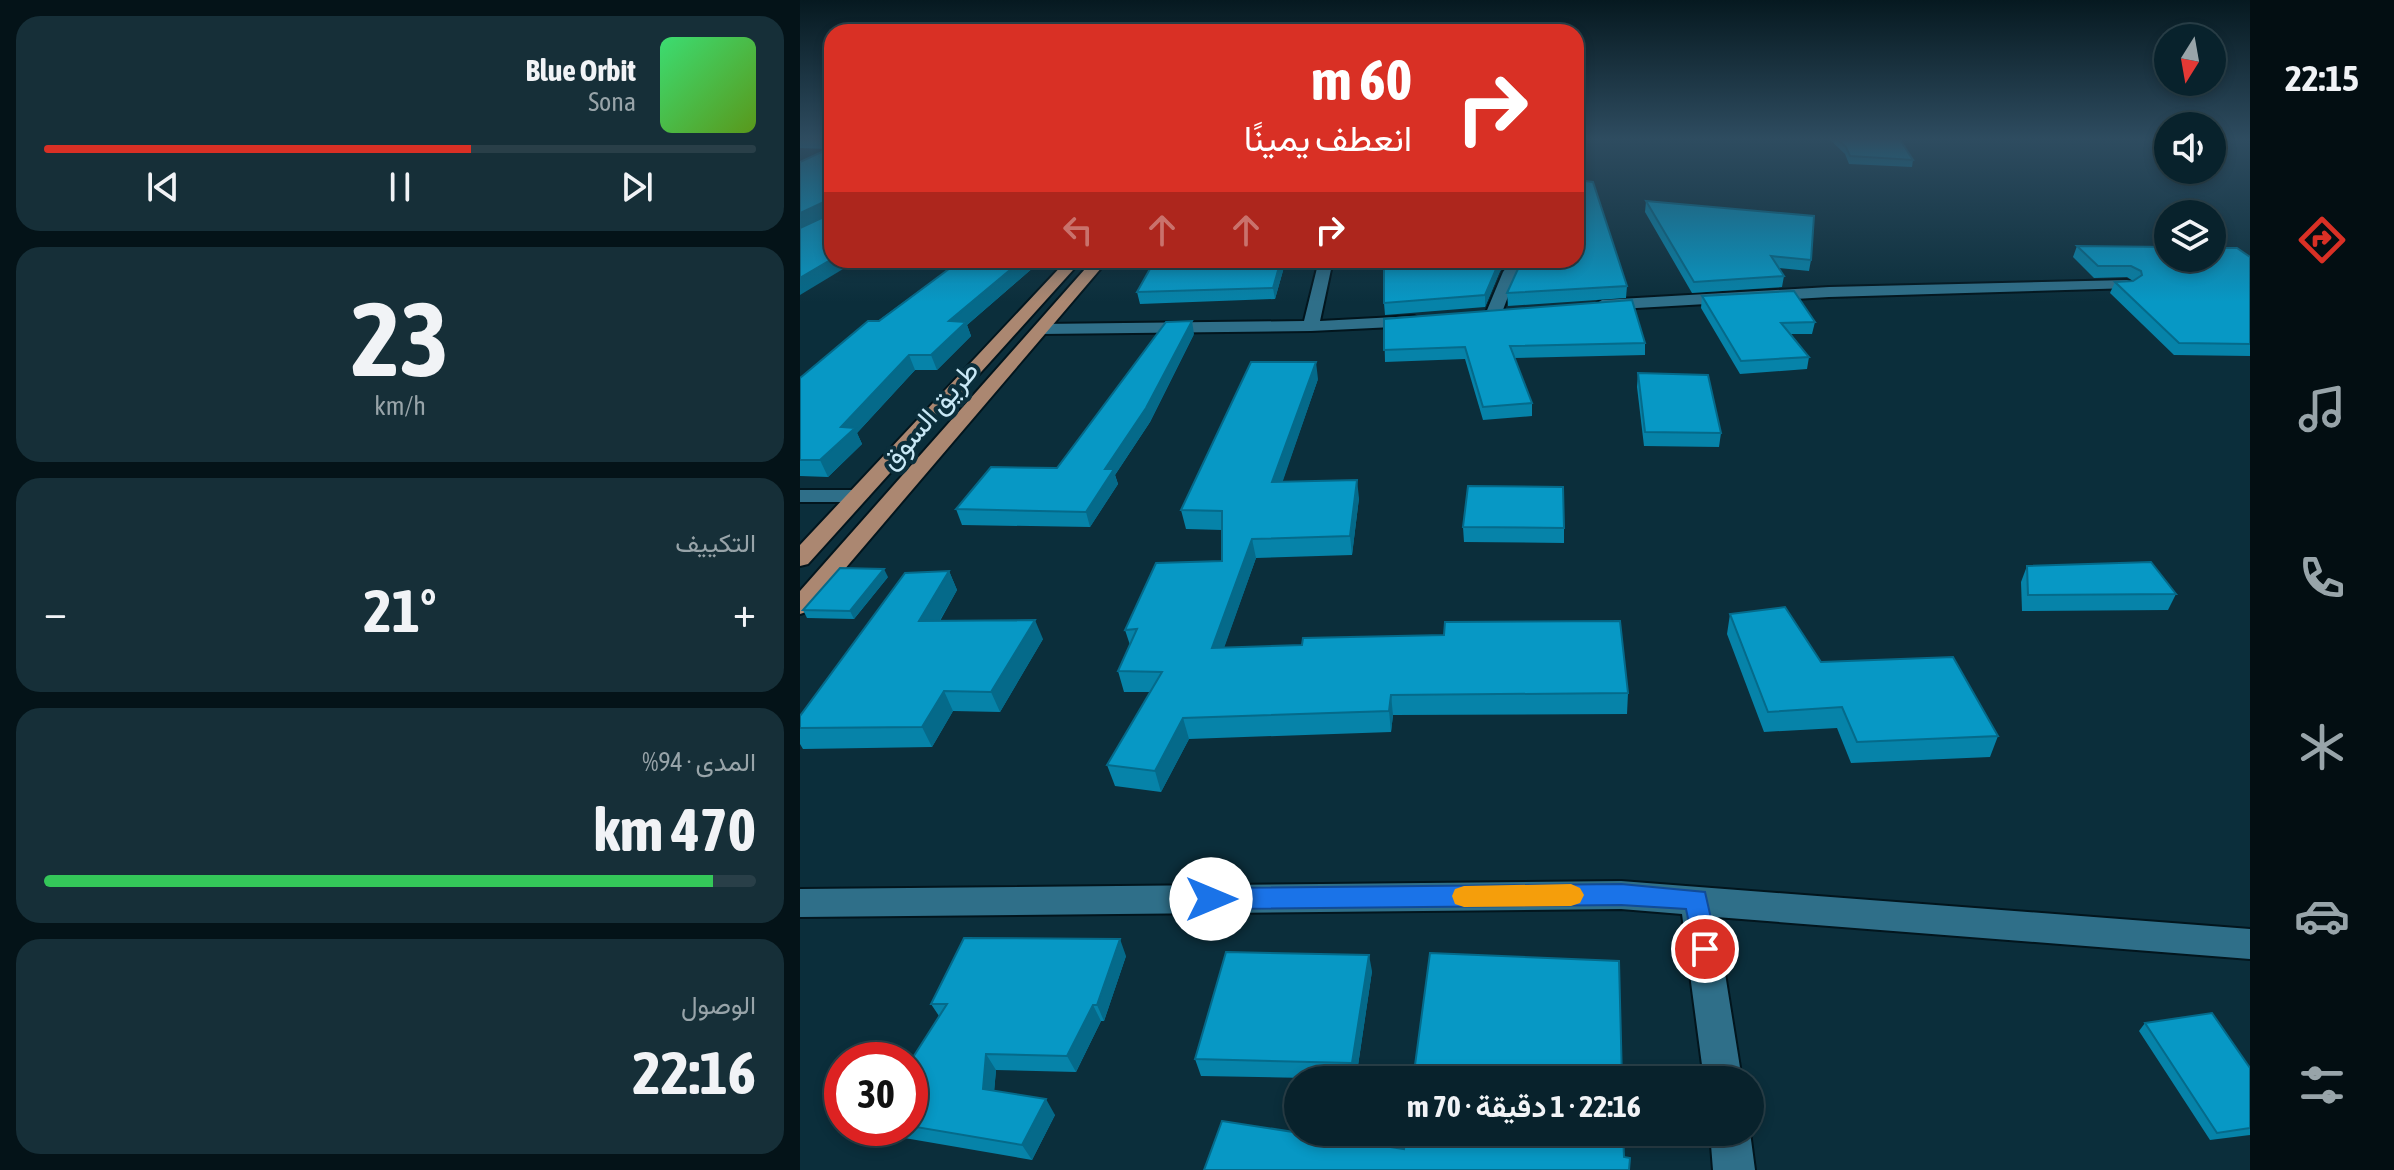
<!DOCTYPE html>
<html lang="ar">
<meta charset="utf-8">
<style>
:root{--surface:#08222c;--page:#162f38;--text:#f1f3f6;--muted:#98a4a9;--line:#293f48;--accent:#d93025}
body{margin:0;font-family:"Asap Condensed",Vazirmatn,sans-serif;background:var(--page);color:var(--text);direction:rtl;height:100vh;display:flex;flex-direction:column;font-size:30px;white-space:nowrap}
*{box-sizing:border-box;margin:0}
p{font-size:26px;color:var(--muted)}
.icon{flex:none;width:44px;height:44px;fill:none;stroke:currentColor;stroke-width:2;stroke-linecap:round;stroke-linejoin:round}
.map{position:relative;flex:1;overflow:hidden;direction:ltr}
.sheet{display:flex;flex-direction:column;gap:16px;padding:16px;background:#041318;width:800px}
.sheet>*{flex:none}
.hud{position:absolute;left:24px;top:24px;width:760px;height:244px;border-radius:24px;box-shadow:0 4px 12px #0003,0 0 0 2px var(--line);direction:rtl;background:#d93025;color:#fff;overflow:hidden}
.needle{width:52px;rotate:191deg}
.controls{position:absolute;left:1354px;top:24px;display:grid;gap:16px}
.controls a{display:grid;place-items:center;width:72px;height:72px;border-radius:50%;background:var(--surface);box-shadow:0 4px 12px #0003,0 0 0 2px var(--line);font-size:40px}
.speed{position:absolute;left:24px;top:1042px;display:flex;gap:16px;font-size:40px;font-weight:700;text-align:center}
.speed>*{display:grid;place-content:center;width:104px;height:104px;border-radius:50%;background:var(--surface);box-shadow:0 4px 12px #0003,0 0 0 2px var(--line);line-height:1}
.speed .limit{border:12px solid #d22;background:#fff;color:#111}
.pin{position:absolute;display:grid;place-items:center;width:68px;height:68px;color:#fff;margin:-34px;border:4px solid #fff;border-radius:50%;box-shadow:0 2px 8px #0007}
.me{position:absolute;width:88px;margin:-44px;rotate:90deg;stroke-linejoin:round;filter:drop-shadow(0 0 6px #0008)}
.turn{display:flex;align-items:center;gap:28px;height:168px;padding:0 40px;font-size:36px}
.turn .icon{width:104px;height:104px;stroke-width:2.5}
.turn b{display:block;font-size:56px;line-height:68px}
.lanes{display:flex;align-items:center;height:76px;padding:0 40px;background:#0003;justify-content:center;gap:40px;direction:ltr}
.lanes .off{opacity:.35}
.big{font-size:60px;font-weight:700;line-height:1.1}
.sheet .tile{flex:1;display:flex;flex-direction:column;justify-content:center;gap:12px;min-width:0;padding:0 28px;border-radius:24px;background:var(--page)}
.sheet .dial{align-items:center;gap:0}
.dial b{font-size:104px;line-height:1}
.song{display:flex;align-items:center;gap:24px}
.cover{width:96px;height:96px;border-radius:12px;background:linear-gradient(135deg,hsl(140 70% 55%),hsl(90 70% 35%))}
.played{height:8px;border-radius:4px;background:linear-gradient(90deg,var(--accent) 60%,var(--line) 60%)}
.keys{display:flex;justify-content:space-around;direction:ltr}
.heat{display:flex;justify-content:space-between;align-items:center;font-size:44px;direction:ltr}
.charge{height:12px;border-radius:6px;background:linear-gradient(90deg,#34c759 94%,var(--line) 0)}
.trip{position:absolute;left:484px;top:1066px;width:480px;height:80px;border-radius:40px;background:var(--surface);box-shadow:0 4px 12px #0003,0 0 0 2px var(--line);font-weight:700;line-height:80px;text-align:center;direction:rtl}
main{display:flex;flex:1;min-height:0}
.menu{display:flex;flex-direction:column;width:144px;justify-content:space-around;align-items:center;background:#030e12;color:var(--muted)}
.menu .icon{width:56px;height:56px}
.menu .active{color:var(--accent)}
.menu b{font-size:36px;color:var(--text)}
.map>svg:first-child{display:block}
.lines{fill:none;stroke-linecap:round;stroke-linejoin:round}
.minor-casing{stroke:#02151d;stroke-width:4}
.major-casing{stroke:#02151d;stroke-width:4}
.minor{fill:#2f6f89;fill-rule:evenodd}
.major{fill:#ab8771;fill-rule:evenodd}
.wall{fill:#0683a9}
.shaded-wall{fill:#056a8a}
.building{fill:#0798c5;stroke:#056a8a;stroke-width:2}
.route{fill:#1a73e8;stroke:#114b97;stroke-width:2}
.slow{fill:#f59e0b}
.labels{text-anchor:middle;stroke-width:8;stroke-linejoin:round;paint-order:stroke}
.street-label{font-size:28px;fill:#c9e8f6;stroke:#0b2e3b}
</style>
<main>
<nav class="menu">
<b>22:15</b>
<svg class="icon active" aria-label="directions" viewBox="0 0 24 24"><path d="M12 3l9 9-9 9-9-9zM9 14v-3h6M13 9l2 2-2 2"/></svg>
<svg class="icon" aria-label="music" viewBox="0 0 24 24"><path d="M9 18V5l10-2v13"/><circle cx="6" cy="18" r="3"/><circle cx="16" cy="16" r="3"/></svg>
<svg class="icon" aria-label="phone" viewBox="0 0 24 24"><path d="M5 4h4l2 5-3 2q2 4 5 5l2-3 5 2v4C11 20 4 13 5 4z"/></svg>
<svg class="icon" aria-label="climate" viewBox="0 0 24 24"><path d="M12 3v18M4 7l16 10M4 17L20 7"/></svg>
<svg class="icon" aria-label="car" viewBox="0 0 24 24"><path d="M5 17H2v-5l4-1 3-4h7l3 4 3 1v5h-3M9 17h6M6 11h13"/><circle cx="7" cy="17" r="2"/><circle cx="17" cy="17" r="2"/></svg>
<svg class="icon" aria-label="filters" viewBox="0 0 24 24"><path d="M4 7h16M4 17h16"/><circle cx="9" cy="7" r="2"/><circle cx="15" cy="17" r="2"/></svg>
</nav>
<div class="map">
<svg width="1450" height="1170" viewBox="0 0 1450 1170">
<rect width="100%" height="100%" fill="#0b2e3b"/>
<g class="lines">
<defs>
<path id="minor" d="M 519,260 L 533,260 L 520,321 L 614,316 L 622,321 L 614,326 L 511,331 L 241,334 L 233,329 L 241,324 L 504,321 Z
M 712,260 L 727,260 L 717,273 L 701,315 L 699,318 L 687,318 L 685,315 L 703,272 Z
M 1327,280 L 1332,282 L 1332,288 L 1029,297 L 802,310 L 794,305 L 802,300 L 1029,287 Z
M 0,490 L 58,490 L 69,496 L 58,502 L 0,502 Z
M 821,881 L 1450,929 L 1450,959 L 916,917 L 942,1080 L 904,1080 L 882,914 L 821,909 L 0,917 L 0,889 Z
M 910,1132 L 950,1132 L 955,1170 L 913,1170 Z"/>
<path id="major" d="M 267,260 L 282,260 L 8,564 L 0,566 L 0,545 Z
M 293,260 L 308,260 L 9,611 L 0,614 L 0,591 Z"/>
</defs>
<use href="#minor" class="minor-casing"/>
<use href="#major" class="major-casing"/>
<use href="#minor" class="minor"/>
<use href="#major" class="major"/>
</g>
<path class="wall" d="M 0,138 L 32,138 L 32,260 L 28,214 L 0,228 L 27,149 L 0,148 Z
M 1028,138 L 1099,138 L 1113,160 L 1112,167 L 1049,164 L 1045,154 Z
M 846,201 L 1011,260 L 1009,271 L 979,268 L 984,276 L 982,287 L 892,293 L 845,212 Z
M 1277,246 L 1450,257 L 1450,356 L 1374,355 L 1310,293 L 1315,282 L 1333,281 L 1327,277 L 1294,278 L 1273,257 Z
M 161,260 L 242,260 L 167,325 L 171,336 L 137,370 L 115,370 L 57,433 L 62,444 L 28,477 L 0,476 L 0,378 Z
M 486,260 L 475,299 L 340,304 L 337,292 Z
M 600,260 L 709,260 L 700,271 L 685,307 L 585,315 L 584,303 Z
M 827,286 L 826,298 L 708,306 L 707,293 Z
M 902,296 L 1015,322 L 1012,334 L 991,334 L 1009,357 L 1007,369 L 940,374 L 901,308 Z
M 584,319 L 845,343 L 845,355 L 714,358 L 732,403 L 732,416 L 683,420 L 665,359 L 585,362 Z
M 394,334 L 350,422 L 315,475 L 318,484 L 290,527 L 162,525 L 156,509 L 257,468 Z
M 838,373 L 921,433 L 919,447 L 844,446 L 837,387 Z
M 518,379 L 482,482 L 559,498 L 552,555 L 456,558 L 424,647 L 828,693 L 827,714 L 593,715 L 591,732 L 389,739 L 361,792 L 315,786 L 307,765 L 350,692 L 324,692 L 318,671 L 330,645 L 325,630 L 422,561 L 422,530 L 386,529 L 381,510 Z
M 663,527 L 764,528 L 764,543 L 664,542 Z
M 1227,566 L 1376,594 L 1368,610 L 1222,611 L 1221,582 Z
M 149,571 L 157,590 L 140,621 L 243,639 L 200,712 L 153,711 L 132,747 L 3,749 L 0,744 L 0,716 Z
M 88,577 L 54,619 L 7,618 L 3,610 Z
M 930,614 L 1021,662 L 1198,736 L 1190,757 L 1051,763 L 1037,728 L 964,732 L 927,634 Z
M 326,956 L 304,1021 L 301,1021 L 276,1072 L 196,1070 L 194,1091 L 255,1115 L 232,1160 L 87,1135 L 81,1128 L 110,1128 L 110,1062 L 139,1016 L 131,1004 Z
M 572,971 L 556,1079 L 401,1076 L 395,1059 Z
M 1345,1023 L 1450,1068 L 1450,1135 L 1410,1140 L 1339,1031 Z"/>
<path class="shaded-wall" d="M 780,142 L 780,151 L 776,154 L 776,145 Z
M 26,201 L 31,213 L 0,228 L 0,213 Z
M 32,259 L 58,260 L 0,295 L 0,278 Z
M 222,260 L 242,260 L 167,325 L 171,336 L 137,370 L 131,355 L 149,321 Z
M 481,260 L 486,260 L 475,299 L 473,288 Z
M 700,260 L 709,260 L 700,271 L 685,307 L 685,295 Z
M 392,321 L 394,334 L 350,422 L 315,475 L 318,484 L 290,527 L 286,512 L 305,469 Z
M 109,355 L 115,370 L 57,433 L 62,444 L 28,477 L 20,460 L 41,427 Z
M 516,362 L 518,379 L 476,501 L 472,482 Z
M 557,480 L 559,498 L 552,555 L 550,536 Z
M 452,539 L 456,558 L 417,668 L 412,648 Z
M 84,569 L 88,577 L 54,619 L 50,611 Z
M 149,571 L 157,590 L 128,641 L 119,621 Z
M 235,620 L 243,639 L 200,712 L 191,692 Z
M 144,691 L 153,711 L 132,747 L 122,727 Z
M 591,695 L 593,715 L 591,732 L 589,711 Z
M 383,718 L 389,739 L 361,792 L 355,771 Z
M 320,939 L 326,956 L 304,1021 L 297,1005 Z
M 569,955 L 572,971 L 556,1079 L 552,1063 Z
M 293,1005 L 301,1021 L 276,1072 L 267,1056 Z
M 186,1054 L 196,1070 L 193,1105 L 183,1089 Z
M 246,1099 L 255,1115 L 232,1160 L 222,1145 Z"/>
<path class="building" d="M 776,138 L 779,138 L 780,142 L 776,145 Z
M 1036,138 L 1099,138 L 1113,160 L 1050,156 L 1046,147 Z
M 32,147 L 32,259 L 0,278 L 0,228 L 28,215 L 30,204 L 26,201 L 0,213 L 0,162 Z
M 776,180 L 793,182 L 827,286 L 707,293 L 722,260 L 776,260 Z
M 846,201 L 1014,216 L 1011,260 L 971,256 L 984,276 L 894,282 Z
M 1277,246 L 1368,247 L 1368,258 L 1412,258 L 1412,248 L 1437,248 L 1450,257 L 1450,344 L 1379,343 L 1315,282 L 1333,281 L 1342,275 L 1341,271 L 1331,266 L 1298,266 Z
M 161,260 L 222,260 L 149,321 L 166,322 L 131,355 L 109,355 L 41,427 L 55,428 L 20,460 L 0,460 L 0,378 L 68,321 L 79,321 Z
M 355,260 L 481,260 L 473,288 L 337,292 Z
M 600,260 L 700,260 L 685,295 L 584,303 L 584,263 L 599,262 Z
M 994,291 L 1015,322 L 981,323 L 1009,357 L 941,361 L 902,296 Z
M 832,300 L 845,343 L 710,346 L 732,403 L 683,407 L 665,347 L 584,350 L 584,319 Z
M 392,321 L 346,408 L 305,469 L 314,469 L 286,512 L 156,509 L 191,467 L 257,468 L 366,322 Z
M 451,362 L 516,362 L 472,482 L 557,480 L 550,536 L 452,539 L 412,648 L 502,645 L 503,638 L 644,635 L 645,622 L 820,621 L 828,693 L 591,695 L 589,711 L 383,718 L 355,771 L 307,765 L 362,672 L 318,671 L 337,629 L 325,630 L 356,563 L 422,561 L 422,511 L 381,510 Z
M 838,373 L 908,375 L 921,433 L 845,432 Z
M 668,486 L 763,487 L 764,528 L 663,527 Z
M 1351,562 L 1376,594 L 1228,595 L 1227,566 Z
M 40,568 L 84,569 L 50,611 L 3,610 Z
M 149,571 L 119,621 L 235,620 L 191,692 L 144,691 L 122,727 L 0,728 L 0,716 L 105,573 Z
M 985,607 L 1021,662 L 1153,657 L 1198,736 L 1057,742 L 1042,707 L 968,712 L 930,614 Z
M 164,938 L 320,939 L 297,1005 L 293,1005 L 267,1056 L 186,1054 L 183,1089 L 246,1099 L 222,1145 L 110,1126 L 110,1062 L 147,1004 L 131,1004 Z
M 426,952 L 569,955 L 552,1063 L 395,1059 Z
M 630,953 L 819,961 L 822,1080 L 613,1080 Z
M 1412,1013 L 1450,1068 L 1450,1128 L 1417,1133 L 1345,1023 Z
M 422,1121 L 604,1149 L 606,1132 L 823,1132 L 824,1157 L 830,1158 L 829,1170 L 404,1170 Z"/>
<linearGradient id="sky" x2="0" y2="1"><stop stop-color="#061920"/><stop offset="0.46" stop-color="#2e4c60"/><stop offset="1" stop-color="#2e4c60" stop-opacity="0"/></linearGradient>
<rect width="1450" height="302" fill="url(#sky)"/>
<path class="route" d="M 821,884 L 905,892 L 918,949 L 914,957 L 905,960 L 896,957 L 886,909 L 821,905 L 411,909 L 402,906 L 398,899 L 402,891 L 411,888 Z"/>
<path class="slow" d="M 771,884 L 780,888 L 784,895 L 780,903 L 771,906 L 664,907 L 655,904 L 652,896 L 655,889 L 664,886 Z"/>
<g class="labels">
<g class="street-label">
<text transform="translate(129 415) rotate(-49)" y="10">طريق السوق</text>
</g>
</g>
</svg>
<div class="controls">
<a><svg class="needle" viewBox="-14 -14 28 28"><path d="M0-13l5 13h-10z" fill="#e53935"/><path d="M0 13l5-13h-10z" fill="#98a4a9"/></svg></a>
<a><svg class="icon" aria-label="sound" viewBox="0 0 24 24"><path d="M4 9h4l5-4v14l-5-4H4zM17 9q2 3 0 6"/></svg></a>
<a><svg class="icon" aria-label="layers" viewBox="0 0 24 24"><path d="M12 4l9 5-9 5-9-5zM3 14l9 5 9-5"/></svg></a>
</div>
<div class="speed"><div class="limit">30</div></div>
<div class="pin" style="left:905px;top:949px;background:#d93025"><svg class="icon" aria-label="arrive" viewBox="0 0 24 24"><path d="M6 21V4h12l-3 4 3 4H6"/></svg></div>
<svg class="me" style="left:411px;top:899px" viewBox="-20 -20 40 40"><circle r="19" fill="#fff"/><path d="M0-13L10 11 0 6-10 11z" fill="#1a73e8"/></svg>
<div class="trip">22:16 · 1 دقيقة · 70 m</div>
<div class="hud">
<div class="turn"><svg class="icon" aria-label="right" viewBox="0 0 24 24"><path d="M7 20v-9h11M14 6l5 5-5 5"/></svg><div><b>60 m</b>انعطف يمينًا</div></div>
<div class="lanes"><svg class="icon off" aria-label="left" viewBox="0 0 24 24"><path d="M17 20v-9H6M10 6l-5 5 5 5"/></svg><svg class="icon off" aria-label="ahead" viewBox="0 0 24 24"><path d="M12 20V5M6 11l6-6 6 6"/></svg><svg class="icon off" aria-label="ahead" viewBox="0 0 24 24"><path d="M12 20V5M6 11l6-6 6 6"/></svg><svg class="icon" aria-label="right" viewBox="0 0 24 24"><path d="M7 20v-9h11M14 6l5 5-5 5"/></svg></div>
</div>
</div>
<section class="sheet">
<div class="tile">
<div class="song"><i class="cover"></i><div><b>Blue Orbit</b><p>Sona</p></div></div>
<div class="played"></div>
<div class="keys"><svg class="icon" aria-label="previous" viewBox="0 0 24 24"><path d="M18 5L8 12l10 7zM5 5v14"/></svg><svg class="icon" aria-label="pause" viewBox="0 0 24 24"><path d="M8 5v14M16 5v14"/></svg><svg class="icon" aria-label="next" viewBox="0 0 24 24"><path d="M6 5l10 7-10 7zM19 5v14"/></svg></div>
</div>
<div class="tile dial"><b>23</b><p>km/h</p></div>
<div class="tile"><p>التكييف</p>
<div class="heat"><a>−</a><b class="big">21°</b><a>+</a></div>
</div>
<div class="tile"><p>المدى · 94%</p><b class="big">470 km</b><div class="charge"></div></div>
<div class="tile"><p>الوصول</p><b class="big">22:16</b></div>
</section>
</main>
